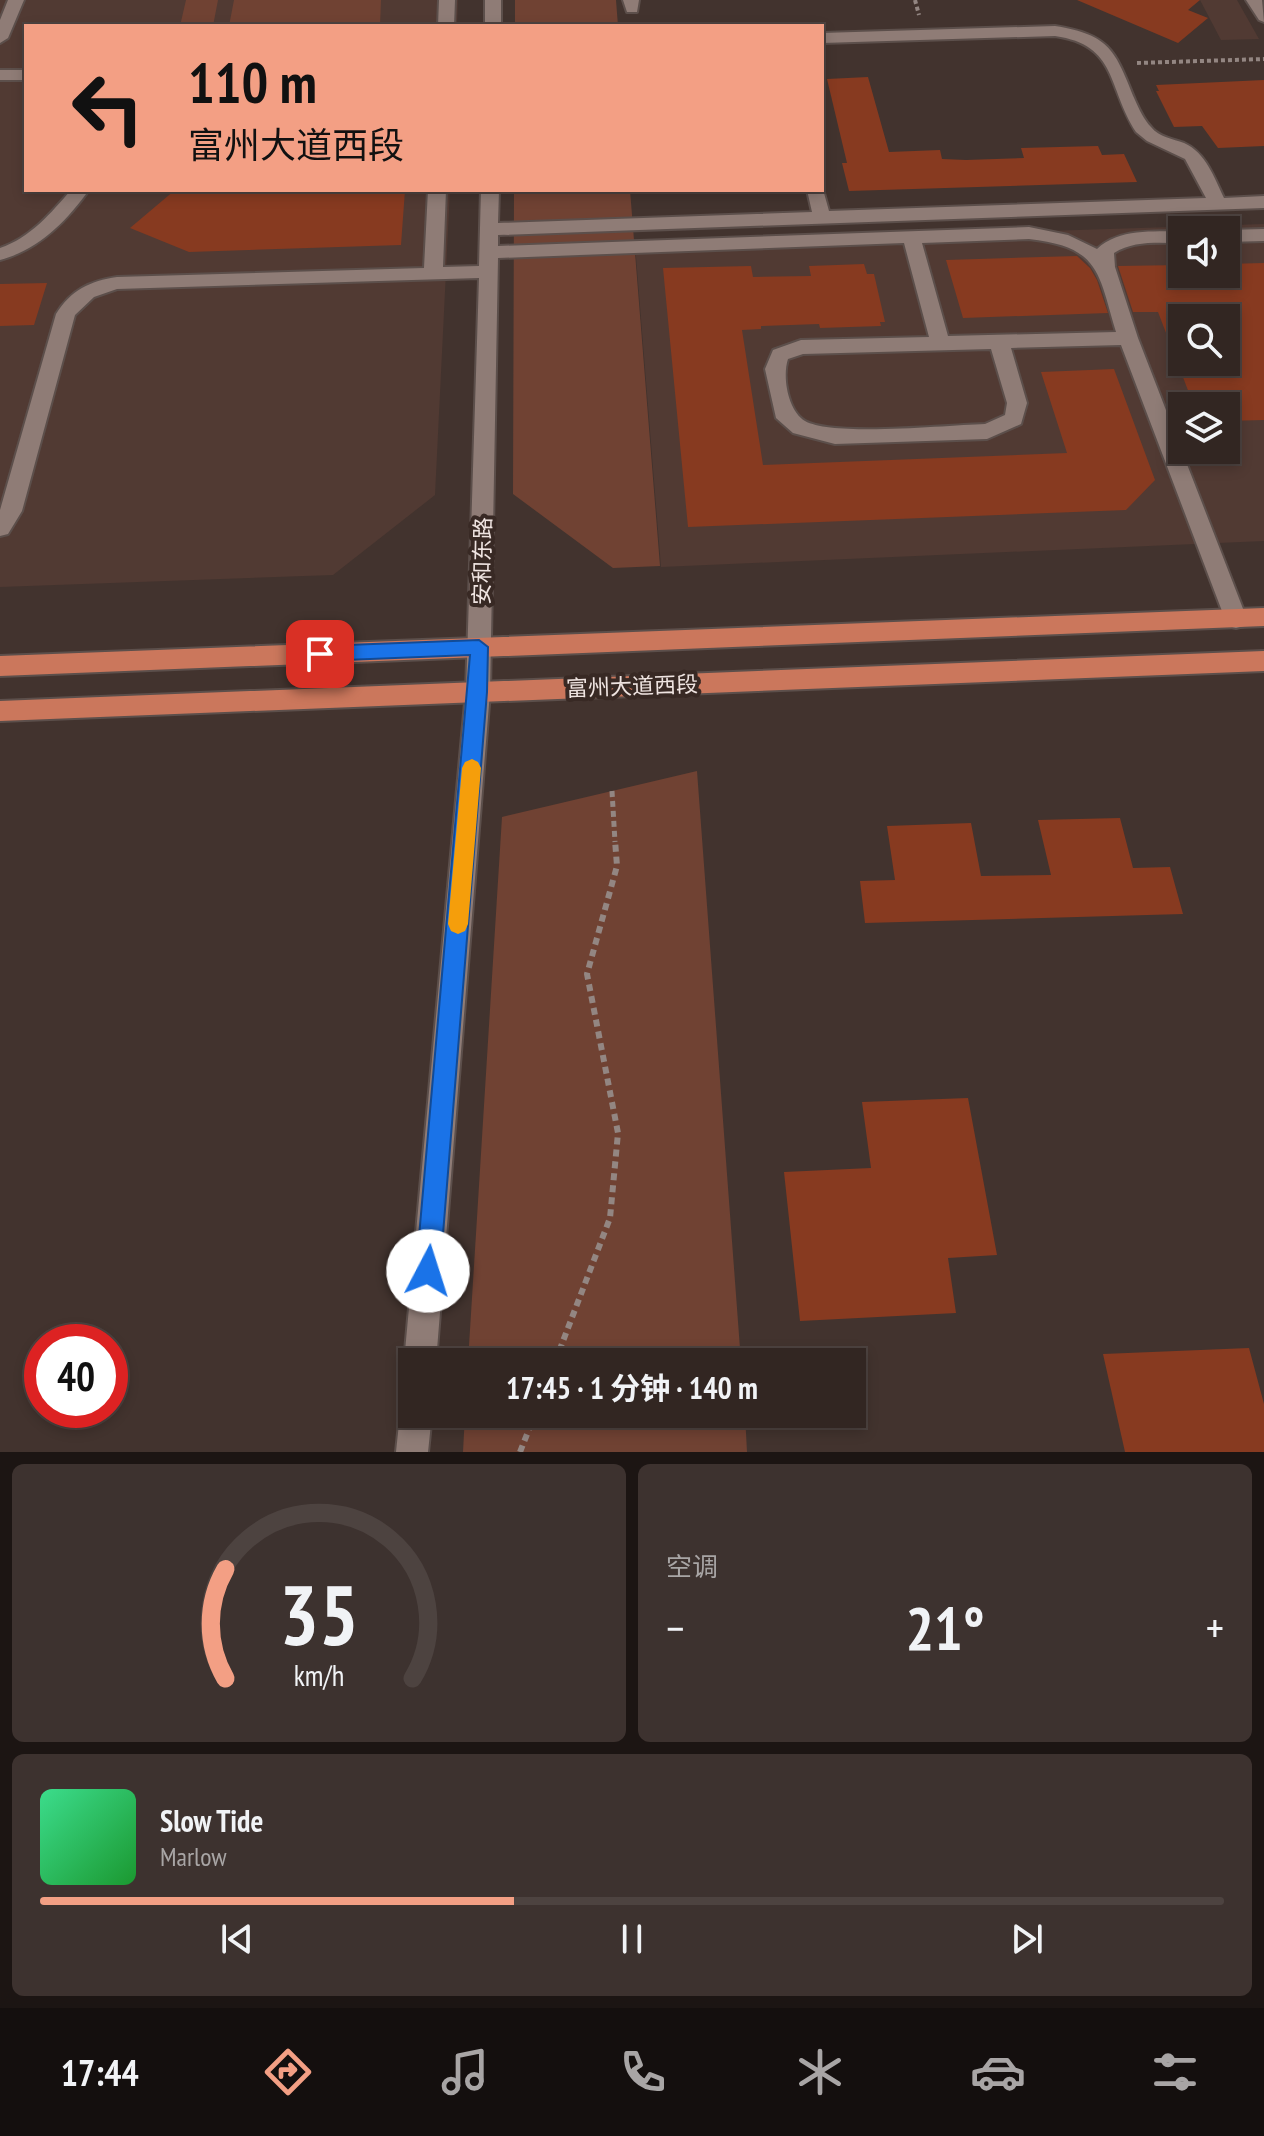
<!DOCTYPE html>
<html lang="zh">
<meta charset="utf-8">
<style>
:root{--surface:#322622;--page:#3d322f;--text:#f1f3f6;--muted:#a8a5a5;--line:#4d4340;--accent:#f39f84}
body{margin:0;font-family:"PT Sans Narrow","Noto Sans SC",sans-serif;background:var(--page);color:var(--text);height:100vh;display:flex;flex-direction:column;font-size:30px;white-space:nowrap}
*{box-sizing:border-box;margin:0}
p{font-size:26px;color:var(--muted)}
.icon{flex:none;width:44px;height:44px;fill:none;stroke:currentColor;stroke-width:2;stroke-linecap:round;stroke-linejoin:round}
.map{position:relative;height:1452px;overflow:hidden}
.drawer{display:flex;flex-direction:column;gap:12px;padding:12px;background:#1c1513;flex:1}
.drawer>*{flex:none}
.hud{position:absolute;left:24px;top:24px;width:800px;height:168px;border-radius:0px;box-shadow:0 4px 12px #0003,0 0 0 2px var(--line);background:#f39f84;color:#111;overflow:hidden}
.fabs{position:absolute;left:1168px;top:216px;display:grid;gap:16px}
.fabs a{display:grid;place-items:center;width:72px;height:72px;border-radius:0px;background:var(--surface);box-shadow:0 4px 12px #0003,0 0 0 2px var(--line);font-size:40px}
.speed{position:absolute;left:24px;top:1324px;display:flex;gap:16px;font-size:40px;font-weight:700;text-align:center}
.speed>*{display:grid;place-content:center;width:104px;height:104px;border-radius:50%;background:var(--surface);box-shadow:0 4px 12px #0003,0 0 0 2px var(--line);line-height:1}
.speed .limit{border:12px solid #d22;background:#fff;color:#111}
.pin{position:absolute;display:grid;place-items:center;width:68px;height:68px;color:#fff;margin:-34px;border-radius:16px;box-shadow:0 4px 12px #0006}
.me{position:absolute;width:88px;margin:-44px;rotate:5deg;stroke-linejoin:round;filter:drop-shadow(0 0 6px #0008)}
.turn{display:flex;align-items:center;gap:28px;height:168px;padding:0 32px;font-size:36px}
.turn .icon{width:104px;height:104px;stroke-width:2.5}
.turn b{display:block;font-size:56px;line-height:68px}
.big{font-size:60px;font-weight:700;line-height:1.1}
.drawer .card{flex:1;display:flex;flex-direction:column;justify-content:center;gap:12px;min-width:0;padding:0 28px;border-radius:12px;background:var(--page)}
.drawer .dial{align-items:center;gap:0}
.dial svg{height:208px;overflow:visible;fill:none;stroke:var(--line);stroke-width:7;stroke-linecap:round;text-anchor:middle}
.dial text{fill:var(--text);stroke:none}
.song{display:flex;align-items:center;gap:24px}
.cover{width:96px;height:96px;border-radius:12px;background:linear-gradient(135deg,hsl(150 70% 55%),hsl(130 70% 35%))}
.played{height:8px;border-radius:4px;background:linear-gradient(90deg,var(--accent) 40%,var(--line) 40%)}
.keys{display:flex;justify-content:space-around;direction:ltr}
.heat{display:flex;justify-content:space-between;align-items:center;font-size:44px;direction:ltr}
.drawer .tiles{flex:1;display:grid;gap:12px;grid-template-columns:1fr 1fr}
.card:last-child{grid-column:span 2}
.trip{position:absolute;left:398px;top:1348px;width:468px;height:80px;border-radius:0px;background:var(--surface);box-shadow:0 4px 12px #0003,0 0 0 2px var(--line);font-weight:700;line-height:80px;text-align:center}
.menu{display:flex;height:128px;justify-content:space-around;align-items:center;background:#140f0e;color:var(--muted)}
.menu .icon{width:56px;height:56px}
.menu .current{color:var(--accent)}
.menu b{font-size:36px;color:var(--text)}
.map>svg:first-child{display:block}
.built{fill:#513a33;fill-rule:evenodd}
.green{fill:#704233}
.building{fill:#873a20;fill-rule:evenodd}
.lines{fill:none;stroke-linecap:round;stroke-linejoin:round}
.minor-casing{stroke:#5c4f4b;stroke-width:4}
.major-casing{stroke:#5c4f4b;stroke-width:4}
.path-far2{stroke:#938682;stroke-width:4;stroke-dasharray:4 3;stroke-linecap:butt}
.path-far1{stroke:#938682;stroke-width:5;stroke-dasharray:6 4;stroke-linecap:butt}
.path{stroke:#938682;stroke-width:6;stroke-dasharray:7 5;stroke-linecap:butt}
.minor{fill:#8f7c76;fill-rule:evenodd}
.major{fill:#cb775c;fill-rule:evenodd}
.route{fill:#1a73e8;stroke:#114b97;stroke-width:2}
.slow{fill:#f59e0b}
.labels{text-anchor:middle;stroke-width:8;stroke-linejoin:round;paint-order:stroke}
.street-label{font-size:22px;fill:#efe4e1;stroke:#382924}
</style>
<div class="map">
<svg width="1264" height="1452" viewBox="0 0 1264 1452">
<rect width="100%" height="100%" fill="#42332e"/>
<path class="built" d="M 0,0 L 458,0 L 457,26 L 26,26 L 26,190 L 450,190 L 435,495 L 333,575 L 0,587 Z
M 1200,0 L 1237,0 L 1259,39 L 1221,40 Z
M 1264,224 L 1264,541 L 661,567 L 635,244 ZM 1182,230 L 1226,230 L 1226,274 L 1182,274 ZM 1182,318 L 1226,318 L 1226,362 L 1182,362 ZM 1182,406 L 1226,406 L 1226,450 L 1182,450 Z"/>
<path class="green" d="M 186,0 L 218,0 L 213,26 L 180,26 Z
M 234,0 L 381,0 L 380,26 L 229,26 Z
M 515,0 L 616,0 L 618,26 L 515,26 Z
M 514,190 L 630,190 L 660,566 L 613,568 L 513,494 Z
M 697,771 L 741,1362 L 468,1362 L 502,817 Z
M 465,1414 L 745,1414 L 747,1452 L 463,1452 Z"/>
<path class="building" d="M 1077,0 L 1200,0 L 1188,10 L 1208,18 L 1178,43 Z
M 868,77 L 889,152 L 940,150 L 942,159 L 966,160 L 1024,158 L 1021,148 L 1098,146 L 1102,155 L 1124,154 L 1137,182 L 849,191 L 842,163 L 847,163 L 827,79 Z
M 1264,80 L 1264,146 L 1218,148 L 1202,126 L 1174,127 L 1156,91 L 1159,91 L 1156,85 Z
M 175,190 L 405,190 L 401,245 L 189,252 L 130,228 Z
M 1077,256 L 1090,268 L 1097,280 L 1108,313 L 963,318 L 946,260 Z
M 1264,263 L 1264,420 L 1226,421 L 1226,406 L 1194,406 L 1158,312 L 1133,312 L 1118,266 L 1182,265 L 1182,274 L 1226,274 L 1226,264 ZM 1182,318 L 1226,318 L 1226,362 L 1182,362 Z
M 864,264 L 867,274 L 874,274 L 885,322 L 880,322 L 881,326 L 820,328 L 819,324 L 761,326 L 761,329 L 742,330 L 763,465 L 1067,453 L 1041,372 L 1114,369 L 1155,480 L 1126,510 L 688,527 L 663,268 L 751,266 L 753,277 L 811,276 L 809,266 Z
M 47,283 L 34,325 L 0,326 L 0,284 Z
M 1120,818 L 1133,868 L 1170,867 L 1183,914 L 865,923 L 860,881 L 895,880 L 887,826 L 971,823 L 981,876 L 1051,875 L 1038,820 Z
M 968,1098 L 997,1255 L 948,1258 L 956,1313 L 800,1321 L 784,1172 L 871,1168 L 862,1102 Z
M 1249,1348 L 1264,1404 L 1264,1452 L 1125,1452 L 1103,1354 Z"/>
<g class="lines">
<defs>
<path id="minor" d="M 8,0 L 24,0 L 8,38 L 0,43 L 0,20 Z
M 439,0 L 455,0 L 454,26 L 438,26 Z
M 485,0 L 501,0 L 501,26 L 485,26 Z
M 623,0 L 639,0 L 637,12 L 627,12 Z
M 1246,0 L 1262,0 L 1264,22 L 1259,20 Z
M 1055,26 C 1111,35 1115,51 1135,100 C 1139,109 1144,120 1151,127 C 1159,137 1173,139 1184,143 C 1206,153 1214,177 1224,198 L 1264,196 L 1264,208 L 498,235 L 498,246 L 1029,227 L 1068,235 L 1097,249 C 1119,228 1153,232 1182,231 L 1182,243 C 1159,243 1134,240 1114,253 L 1115,267 L 1138,338 L 1247,619 L 1244,626 L 1236,628 L 1228,626 L 1225,619 L 1121,345 L 1011,348 L 1027,403 L 1021,424 L 987,439 L 835,444 L 793,433 L 776,418 L 765,369 L 773,350 L 801,340 L 929,337 L 904,243 L 498,258 L 490,692 L 436,1362 L 412,1362 L 412,1375 L 409,1373 L 404,1362 L 466,692 L 479,278 L 117,289 L 94,297 L 75,315 L 22,511 L 8,534 L 0,536 L 0,510 L 56,314 C 71,290 90,281 117,277 L 424,268 L 428,190 L 446,190 L 443,267 L 479,266 L 481,190 L 499,190 L 498,223 L 812,212 L 807,190 L 822,190 L 822,186 L 829,211 L 1206,198 L 1185,159 L 1147,141 L 1136,132 C 1107,87 1118,45 1055,36 L 822,43 L 822,33 ZM 1029,239 C 1100,247 1098,272 1116,332 L 948,336 L 922,243 ZM 991,349 L 1007,403 L 1005,415 L 985,424 C 948,425 833,437 805,421 C 788,411 782,377 788,359 L 803,354 Z
M 0,70 L 26,70 L 26,80 L 0,80 Z
M 71,190 L 89,190 C 66,222 38,250 0,260 L 0,248 C 30,238 51,213 71,190 Z
M 1264,229 L 1264,241 L 1226,242 L 1226,230 Z
M 412,1400 L 412,1414 L 432,1414 L 428,1452 L 396,1452 L 400,1414 L 405,1403 Z"/>
<path id="major" d="M 1264,608 L 1264,626 L 0,676 L 0,656 Z
M 1264,651 L 1264,671 L 0,721 L 0,701 Z"/>
</defs>
<use href="#minor" class="minor-casing"/>
<use href="#major" class="major-casing"/>
<path class="path-far2" d="M 915,0 L 919,15
M 1137,63 L 1264,59"/>
<path class="path-far1" d="M 612,791 L 615,842"/>
<path class="path" d="M 555,1362 L 610,1218 L 618,1133 L 587,974 L 617,866 L 615,840
M 520,1452 L 535,1414"/>
<use href="#minor" class="minor"/>
<use href="#major" class="major"/>
</g>
<path class="route" d="M 479,640 L 488,647 L 487,692 L 440,1271 L 436,1279 L 428,1282 L 420,1279 L 416,1271 L 470,655 L 320,661 L 311,654 L 320,646 Z"/>
<path class="slow" d="M 472,759 L 478,762 L 481,768 L 468,924 L 465,931 L 458,934 L 451,931 L 448,924 L 462,768 L 465,762 Z"/>
<g class="labels">
<g class="street-label">
<text transform="translate(482 561) rotate(-89)" y="8">安和东路</text>
<text transform="translate(632 686) rotate(-2)" y="8">富州大道西段</text>
</g>
</g>
</svg>
<div class="fabs">
<a><svg class="icon" aria-label="sound" viewBox="0 0 24 24"><path d="M4 9h4l5-4v14l-5-4H4zM17 9q2 3 0 6"/></svg></a>
<a><svg class="icon" aria-label="search" viewBox="0 0 24 24"><circle cx="10" cy="10" r="6"/><path d="M15 15l6 6"/></svg></a>
<a><svg class="icon" aria-label="layers" viewBox="0 0 24 24"><path d="M12 4l9 5-9 5-9-5zM3 14l9 5 9-5"/></svg></a>
</div>
<div class="speed"><div class="limit">40</div></div>
<div class="pin" style="left:320px;top:654px;background:#d93025"><svg class="icon" aria-label="arrive" viewBox="0 0 24 24"><path d="M6 21V4h12l-3 4 3 4H6"/></svg></div>
<svg class="me" style="left:428px;top:1271px" viewBox="-20 -20 40 40"><circle r="19" fill="#fff"/><path d="M0-13L10 11 0 6-10 11z" fill="#1a73e8"/></svg>
<div class="trip">17:45 · 1 分钟 · 140 m</div>
<div class="hud">
<div class="turn"><svg class="icon" aria-label="left" viewBox="0 0 24 24"><path d="M17 20v-9H6M10 6l-5 5 5 5"/></svg><div><b>110 m</b>富州大道西段</div></div>
</div>
</div>
<section class="drawer">
<div class="tiles">
<div class="card dial"><svg viewBox="0 0 100 80">
<path d="M14 69A42 42 0 1 1 86 69"/>
<path d="M14 69A42 42 0 0 1 14 27" stroke="#f39f84"/>
<text x="50" y="56" font-size="32" font-weight="700">35</text>
<text x="50" y="72" font-size="11">km/h</text>
</svg></div>
<div class="card"><p>空调</p>
<div class="heat"><a>−</a><b class="big">21°</b><a>+</a></div>
</div>
<div class="card">
<div class="song"><i class="cover"></i><div><b>Slow Tide</b><p>Marlow</p></div></div>
<div class="played"></div>
<div class="keys"><svg class="icon" aria-label="previous" viewBox="0 0 24 24"><path d="M18 5L8 12l10 7zM5 5v14"/></svg><svg class="icon" aria-label="pause" viewBox="0 0 24 24"><path d="M8 5v14M16 5v14"/></svg><svg class="icon" aria-label="next" viewBox="0 0 24 24"><path d="M6 5l10 7-10 7zM19 5v14"/></svg></div>
</div>
</div>
</section>
<nav class="menu">
<b>17:44</b>
<svg class="icon current" aria-label="directions" viewBox="0 0 24 24"><path d="M12 3l9 9-9 9-9-9zM9 14v-3h6M13 9l2 2-2 2"/></svg>
<svg class="icon" aria-label="music" viewBox="0 0 24 24"><path d="M9 18V5l10-2v13"/><circle cx="6" cy="18" r="3"/><circle cx="16" cy="16" r="3"/></svg>
<svg class="icon" aria-label="phone" viewBox="0 0 24 24"><path d="M5 4h4l2 5-3 2q2 4 5 5l2-3 5 2v4C11 20 4 13 5 4z"/></svg>
<svg class="icon" aria-label="climate" viewBox="0 0 24 24"><path d="M12 3v18M4 7l16 10M4 17L20 7"/></svg>
<svg class="icon" aria-label="car" viewBox="0 0 24 24"><path d="M5 17H2v-5l4-1 3-4h7l3 4 3 1v5h-3M9 17h6M6 11h13"/><circle cx="7" cy="17" r="2"/><circle cx="17" cy="17" r="2"/></svg>
<svg class="icon" aria-label="filters" viewBox="0 0 24 24"><path d="M4 7h16M4 17h16"/><circle cx="9" cy="7" r="2"/><circle cx="15" cy="17" r="2"/></svg>
</nav>
